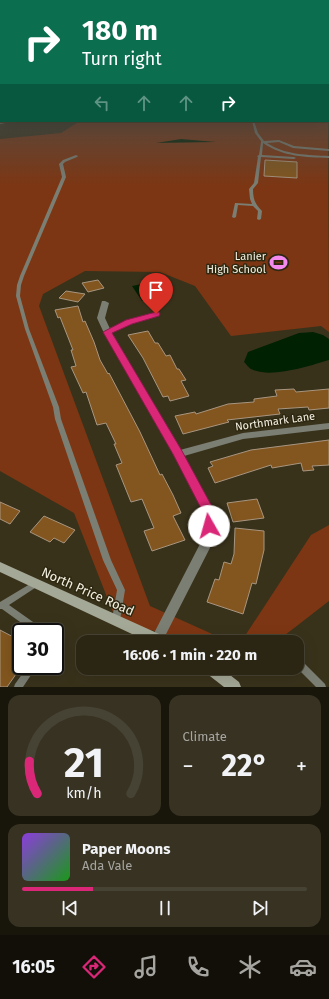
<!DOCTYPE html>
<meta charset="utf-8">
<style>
:root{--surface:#2b2614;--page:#373222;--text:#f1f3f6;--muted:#a6a5a0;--line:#474334;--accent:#db2777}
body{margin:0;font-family:"Fira Sans",sans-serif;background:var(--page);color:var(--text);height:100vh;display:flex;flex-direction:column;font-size:15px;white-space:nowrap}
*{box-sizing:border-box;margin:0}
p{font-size:13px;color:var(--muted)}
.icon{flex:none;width:22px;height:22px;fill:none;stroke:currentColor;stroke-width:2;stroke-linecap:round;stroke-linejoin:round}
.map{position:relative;height:687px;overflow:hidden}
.panel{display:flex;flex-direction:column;gap:8px;padding:8px;background:#18150b;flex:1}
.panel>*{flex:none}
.hud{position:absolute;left:0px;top:0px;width:329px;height:122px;box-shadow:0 4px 16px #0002,0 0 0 1px var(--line);background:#0b6e4f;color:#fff;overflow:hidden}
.speed{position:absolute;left:12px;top:623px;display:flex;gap:8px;font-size:20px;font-weight:700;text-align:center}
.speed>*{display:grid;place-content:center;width:52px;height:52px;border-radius:50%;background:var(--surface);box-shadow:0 4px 16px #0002,0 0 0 1px var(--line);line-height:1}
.speed .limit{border:2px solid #111;border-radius:6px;background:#fff;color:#111}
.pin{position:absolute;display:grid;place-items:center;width:34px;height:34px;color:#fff;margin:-41px -17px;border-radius:50% 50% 50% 0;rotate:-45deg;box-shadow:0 0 4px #0007}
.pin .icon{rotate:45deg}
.me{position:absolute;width:44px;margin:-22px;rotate:353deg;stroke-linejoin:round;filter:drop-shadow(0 0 3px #0008)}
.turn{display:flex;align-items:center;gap:14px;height:84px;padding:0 16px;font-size:18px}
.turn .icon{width:52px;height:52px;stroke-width:2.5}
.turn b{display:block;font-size:28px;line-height:34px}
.lanes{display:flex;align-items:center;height:38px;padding:0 16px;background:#0003;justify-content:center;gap:20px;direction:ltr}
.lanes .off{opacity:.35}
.big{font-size:30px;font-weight:700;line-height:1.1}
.panel .card{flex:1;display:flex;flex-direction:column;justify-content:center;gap:6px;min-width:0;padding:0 14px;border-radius:12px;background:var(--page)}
.panel .dial{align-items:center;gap:0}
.dial svg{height:104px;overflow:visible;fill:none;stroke:var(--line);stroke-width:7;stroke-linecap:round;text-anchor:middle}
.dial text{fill:var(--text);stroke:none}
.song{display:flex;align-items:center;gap:12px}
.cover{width:48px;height:48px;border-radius:6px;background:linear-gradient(135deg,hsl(270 70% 55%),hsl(120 70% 35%))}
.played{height:4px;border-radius:2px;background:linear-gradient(90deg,var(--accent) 25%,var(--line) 25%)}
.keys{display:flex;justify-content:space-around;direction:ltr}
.heat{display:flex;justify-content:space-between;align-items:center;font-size:22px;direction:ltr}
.panel .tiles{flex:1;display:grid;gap:8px;grid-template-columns:1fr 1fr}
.card:last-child{grid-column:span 2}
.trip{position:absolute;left:76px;top:635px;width:228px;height:40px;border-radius:12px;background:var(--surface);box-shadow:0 4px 16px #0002,0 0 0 1px var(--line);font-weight:700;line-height:40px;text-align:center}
.dock{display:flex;height:64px;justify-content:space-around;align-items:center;background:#110f08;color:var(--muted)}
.dock .icon{width:28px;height:28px}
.dock .on{color:var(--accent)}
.dock b{font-size:18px;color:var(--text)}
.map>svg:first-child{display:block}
.green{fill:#7d3613}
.water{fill:#002102}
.building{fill:#82561e;stroke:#a89580}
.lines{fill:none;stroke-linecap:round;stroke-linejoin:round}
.lane{fill:#7b7e73;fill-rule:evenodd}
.street{fill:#7b7e73;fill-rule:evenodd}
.secondary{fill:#a4a896;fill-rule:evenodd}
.route{fill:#db2777;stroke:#8e194d}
.labels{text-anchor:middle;stroke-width:3;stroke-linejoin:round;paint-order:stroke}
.poi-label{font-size:11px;fill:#f3efe1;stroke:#2e2811;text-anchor:end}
.street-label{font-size:11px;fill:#f3efe1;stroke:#2e2811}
.near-street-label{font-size:13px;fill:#f3efe1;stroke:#2e2811}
</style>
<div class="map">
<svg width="329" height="687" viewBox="0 0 329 687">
<rect width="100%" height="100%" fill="#39321b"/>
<path class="green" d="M 328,108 L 329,332 L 321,326 L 231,336 L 195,286 L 160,272 L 85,271 L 43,294 L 39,306 L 150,606 L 230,642 L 192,642 L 116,620 L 74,513 L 0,471 L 0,139 L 61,133 L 80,121 L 328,121 Z
M 329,525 L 329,601 L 276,642 L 241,642 L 311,535 Z"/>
<path class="water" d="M 181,139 L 216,142 L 156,143 Z
M 147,283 L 145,285 L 154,298 L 157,298 L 142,301 L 132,286 Z
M 313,332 L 323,335 L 329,339 L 329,360 C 309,366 270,379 251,369 C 249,368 246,364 244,362 L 248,352 L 299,333 Z"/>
<path class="building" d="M 265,160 L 297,162 L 297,178 L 264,176 Z
M 98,280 L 104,288 L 88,292 L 82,283 Z
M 163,282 L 169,291 L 159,293 L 153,283 Z
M 66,291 L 85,294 L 78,302 L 59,298 Z
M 78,306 L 83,322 L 85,321 L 94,342 L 100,360 L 108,374 L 109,373 L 140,432 L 160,475 L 162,474 L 173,495 L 181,513 L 173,516 L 185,540 L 152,551 L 144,531 L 154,528 L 142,499 L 131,502 L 116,465 L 122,463 L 114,444 L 116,444 L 106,423 L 97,425 L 86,392 L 83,393 L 71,367 L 76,366 L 71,350 L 73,350 L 60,317 L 58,318 L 55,310 Z
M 148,331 L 155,343 L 158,343 L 166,356 L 170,355 L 177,369 L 179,369 L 186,380 L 181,381 L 189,396 L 170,401 L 168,396 L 163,397 L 143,358 L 128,335 Z
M 294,389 L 296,392 L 329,389 L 329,408 L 309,410 L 308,407 L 278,409 L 280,414 L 227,420 L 229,422 L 183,434 L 175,416 L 195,412 L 196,414 L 228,404 L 254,402 L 254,399 L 277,396 L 275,390 Z
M 329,440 L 329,465 L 312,466 L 314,470 L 303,471 L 301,463 L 272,468 L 271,465 L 215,483 L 208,468 L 213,466 L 210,462 L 251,450 Z
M 257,499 L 264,518 L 233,522 L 227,503 Z
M 0,502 L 20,511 L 10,524 L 0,519 Z
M 44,516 L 75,530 L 64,543 L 54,538 L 50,542 L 30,532 Z
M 235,528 L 264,531 L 264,550 L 256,584 L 252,583 L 243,614 L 207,602 L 215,579 L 219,580 L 224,562 L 231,564 L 234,554 Z
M 0,630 L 21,641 L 21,667 L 7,687 L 0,687 Z"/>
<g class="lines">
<path class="lane" d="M 252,121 L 254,121 L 258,133 L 264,141 L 279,140 L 294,146 L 329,149 L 329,151 L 293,148 L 279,142 L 267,143 C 285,155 308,155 329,156 L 329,158 C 306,157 283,157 263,143 L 262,155 L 294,157 L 296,158 L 294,159 L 261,157 L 258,183 L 253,189 C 253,199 255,204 262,211 L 261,219 L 259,220 L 257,219 L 258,211 L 253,206 L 238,205 L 236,217 L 234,218 L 232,217 L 235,203 L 252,204 L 250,199 L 249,189 L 254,183 L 258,157 L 257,156 L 259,155 L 261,142 L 261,141 L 255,133 Z
M 76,155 L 78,156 L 77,157 L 65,162 L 63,164 L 66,177 L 24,276 L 21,285 L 20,296 L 29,329 L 59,407 L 61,419 L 111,560 L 125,590 L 120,620 L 119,623 L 116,624 L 113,623 L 112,620 L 117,590 L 103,560 L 55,419 L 53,407 L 25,329 L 16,296 L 17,285 L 20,276 L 62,177 L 59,164 L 63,160 Z
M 156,313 L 158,313 L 158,315 L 131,323 L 109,332 L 107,332 L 105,331 L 105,330 L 127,321 Z
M 35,581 L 38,582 L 39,584 L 38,586 L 9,605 L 43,629 L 44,632 L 34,632 L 2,609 L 0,609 L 0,602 Z
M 301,662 L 304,663 L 325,684 L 326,687 L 316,687 L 298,669 L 297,666 L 298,663 Z
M 28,666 L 37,666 L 23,687 L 14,687 L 15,684 Z"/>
<path class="street" d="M 16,121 L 0,124 L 0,122 Z
M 102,301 L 105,301 L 109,303 L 105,318 L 111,331 L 180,450 L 243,433 L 329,423 L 329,429 L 243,439 L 184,456 L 215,514 L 214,540 L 162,642 L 152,642 L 151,639 L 202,540 L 205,514 L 173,454 L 103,331 L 97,318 Z"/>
<path class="secondary" d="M 0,562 L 168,638 L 169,642 L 149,642 L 0,572 Z
M 204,668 L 221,668 L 239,682 L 241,687 L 224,687 L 206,673 Z"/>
</g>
<linearGradient id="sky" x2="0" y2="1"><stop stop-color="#1f1c0f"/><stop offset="0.49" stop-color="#4e4f4a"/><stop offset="1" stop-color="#4e4f4a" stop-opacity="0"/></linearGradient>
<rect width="329" height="187" fill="url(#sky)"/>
<path class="route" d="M 156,312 L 159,312 L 160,314 L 159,316 L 132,324 L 112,333 L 182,451 L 216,514 L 216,526 L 214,530 L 209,532 L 205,530 L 203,526 L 204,514 L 173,454 L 103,332 L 126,320 Z"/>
<defs>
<symbol id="stadium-bare" viewBox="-9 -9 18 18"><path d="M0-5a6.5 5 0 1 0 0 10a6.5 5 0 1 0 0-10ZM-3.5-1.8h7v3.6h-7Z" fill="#f489f0" stroke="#2e2811" stroke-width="2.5" paint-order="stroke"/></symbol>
</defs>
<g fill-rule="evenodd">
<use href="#stadium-bare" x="266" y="250" width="25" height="25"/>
</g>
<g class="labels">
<g class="poi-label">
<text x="266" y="260">Lanier<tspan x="266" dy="13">High School</tspan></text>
</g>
<g class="street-label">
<text transform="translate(275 421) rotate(-8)" y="4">Northmark Lane</text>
</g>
<g class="near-street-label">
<text transform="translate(88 591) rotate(24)" y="5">North Price Road</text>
</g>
</g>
</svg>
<div class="speed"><div class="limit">30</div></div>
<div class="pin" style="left:156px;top:314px;background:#d93025"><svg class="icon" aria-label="arrive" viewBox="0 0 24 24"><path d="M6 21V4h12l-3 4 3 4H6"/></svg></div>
<svg class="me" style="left:209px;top:526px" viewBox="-20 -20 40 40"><circle r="19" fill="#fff"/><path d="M0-13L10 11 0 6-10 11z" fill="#db2777"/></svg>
<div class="trip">16:06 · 1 min · 220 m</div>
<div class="hud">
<div class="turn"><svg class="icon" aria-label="right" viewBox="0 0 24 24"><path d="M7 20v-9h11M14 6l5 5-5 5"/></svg><div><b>180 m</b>Turn right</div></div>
<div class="lanes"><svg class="icon off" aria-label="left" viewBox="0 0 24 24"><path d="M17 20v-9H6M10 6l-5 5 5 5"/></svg><svg class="icon off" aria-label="ahead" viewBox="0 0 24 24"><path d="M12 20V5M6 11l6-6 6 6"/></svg><svg class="icon off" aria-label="ahead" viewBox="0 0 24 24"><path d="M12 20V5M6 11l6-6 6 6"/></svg><svg class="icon" aria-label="right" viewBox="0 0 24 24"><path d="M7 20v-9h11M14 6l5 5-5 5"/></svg></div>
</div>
</div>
<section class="panel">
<div class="tiles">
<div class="card dial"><svg viewBox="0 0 100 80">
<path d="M14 69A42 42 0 1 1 86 69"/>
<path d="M14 69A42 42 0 0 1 8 44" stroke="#db2777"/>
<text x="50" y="56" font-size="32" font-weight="700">21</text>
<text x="50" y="72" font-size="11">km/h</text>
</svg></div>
<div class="card"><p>Climate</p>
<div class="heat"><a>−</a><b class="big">22°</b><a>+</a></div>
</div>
<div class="card">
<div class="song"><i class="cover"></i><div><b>Paper Moons</b><p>Ada Vale</p></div></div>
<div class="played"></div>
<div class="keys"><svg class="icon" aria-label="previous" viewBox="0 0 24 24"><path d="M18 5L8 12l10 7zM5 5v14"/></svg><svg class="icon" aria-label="pause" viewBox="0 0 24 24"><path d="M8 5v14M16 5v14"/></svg><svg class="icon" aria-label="next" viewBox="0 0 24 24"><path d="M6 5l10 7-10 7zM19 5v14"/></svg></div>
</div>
</div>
</section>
<nav class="dock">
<b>16:05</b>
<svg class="icon on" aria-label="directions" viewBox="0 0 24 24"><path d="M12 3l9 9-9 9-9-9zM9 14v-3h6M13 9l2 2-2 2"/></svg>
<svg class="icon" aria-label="music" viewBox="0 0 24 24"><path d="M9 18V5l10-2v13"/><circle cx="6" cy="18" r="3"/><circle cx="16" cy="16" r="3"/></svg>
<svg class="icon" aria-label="phone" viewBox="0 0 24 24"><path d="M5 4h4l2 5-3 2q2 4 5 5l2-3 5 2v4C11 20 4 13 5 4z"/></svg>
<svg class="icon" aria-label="climate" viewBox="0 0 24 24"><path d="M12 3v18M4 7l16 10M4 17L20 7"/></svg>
<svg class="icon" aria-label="car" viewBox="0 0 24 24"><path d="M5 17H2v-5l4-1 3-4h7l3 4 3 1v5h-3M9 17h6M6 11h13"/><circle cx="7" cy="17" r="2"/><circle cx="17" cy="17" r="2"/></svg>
</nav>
